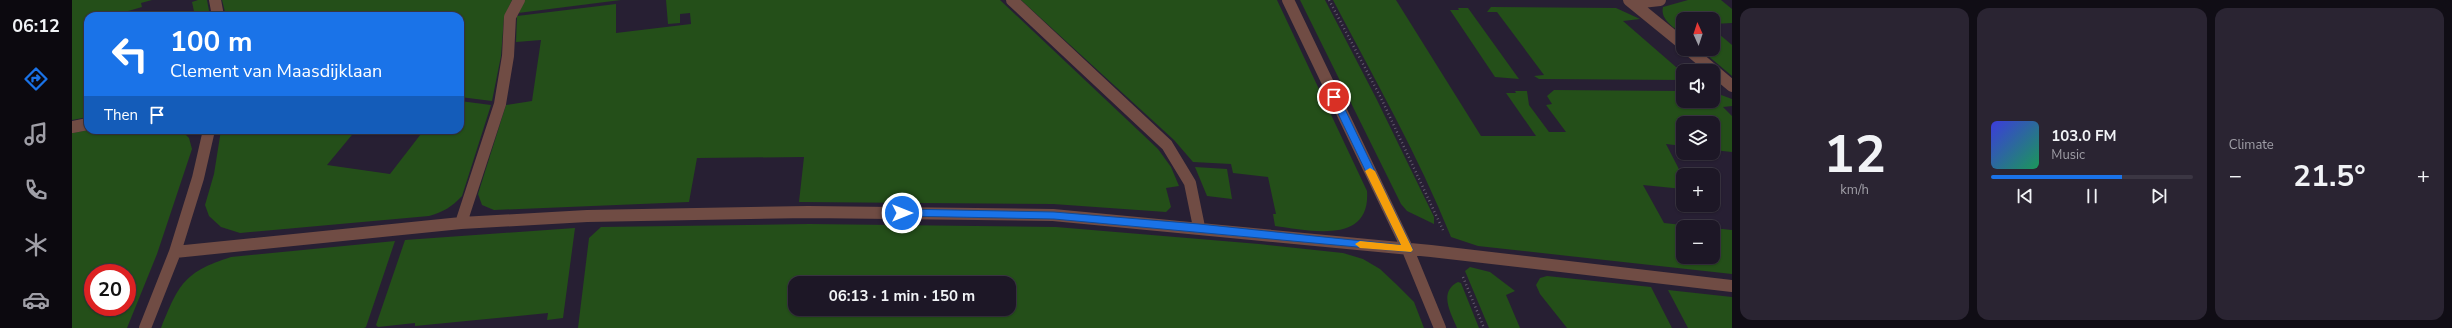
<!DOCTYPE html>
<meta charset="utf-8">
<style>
:root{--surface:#1d1726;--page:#2a2432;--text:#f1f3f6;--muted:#a09fa7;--line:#3b3643;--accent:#1a73e8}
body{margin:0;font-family:"Nunito Sans",sans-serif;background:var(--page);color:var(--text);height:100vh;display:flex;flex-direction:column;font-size:15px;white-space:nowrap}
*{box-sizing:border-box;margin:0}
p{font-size:13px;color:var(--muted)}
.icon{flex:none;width:22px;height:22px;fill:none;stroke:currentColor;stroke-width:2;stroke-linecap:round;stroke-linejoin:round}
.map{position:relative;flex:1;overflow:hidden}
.side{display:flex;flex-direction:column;gap:8px;padding:8px;background:#100d15;width:720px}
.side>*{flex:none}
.hud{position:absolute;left:12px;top:12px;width:380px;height:122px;border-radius:12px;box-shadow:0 1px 3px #0004,0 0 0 1px var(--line);background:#1a73e8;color:#fff;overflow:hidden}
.needle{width:26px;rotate:357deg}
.buttons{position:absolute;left:1604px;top:12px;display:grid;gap:8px}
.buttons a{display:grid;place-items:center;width:44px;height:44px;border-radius:8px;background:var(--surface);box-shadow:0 1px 3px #0004,0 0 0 1px var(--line);font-size:20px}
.speed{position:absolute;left:12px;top:264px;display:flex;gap:8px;font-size:20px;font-weight:700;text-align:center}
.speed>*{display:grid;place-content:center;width:52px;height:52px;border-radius:50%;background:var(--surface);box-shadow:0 1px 3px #0004,0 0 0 1px var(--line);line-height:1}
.speed .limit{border:6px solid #d22;background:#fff;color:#111}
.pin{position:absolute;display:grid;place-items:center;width:34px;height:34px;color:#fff;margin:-17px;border:2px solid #fff;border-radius:50%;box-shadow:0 1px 4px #0007}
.me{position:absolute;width:44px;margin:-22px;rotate:90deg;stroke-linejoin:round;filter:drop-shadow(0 0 3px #0008)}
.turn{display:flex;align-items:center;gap:14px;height:84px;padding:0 20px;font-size:18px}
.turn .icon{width:52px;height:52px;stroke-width:2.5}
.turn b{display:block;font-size:28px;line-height:34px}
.then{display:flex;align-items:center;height:38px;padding:0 20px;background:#0003;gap:8px;font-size:15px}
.big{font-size:30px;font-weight:700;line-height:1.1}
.side .card{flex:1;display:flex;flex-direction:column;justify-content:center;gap:6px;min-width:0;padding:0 14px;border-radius:12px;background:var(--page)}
.side .dial{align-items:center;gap:0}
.dial b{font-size:52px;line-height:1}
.song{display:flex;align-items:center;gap:12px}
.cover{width:48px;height:48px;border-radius:6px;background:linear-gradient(135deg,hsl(240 70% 55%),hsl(150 70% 35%))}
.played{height:4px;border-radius:2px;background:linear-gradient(90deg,var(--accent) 65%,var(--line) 65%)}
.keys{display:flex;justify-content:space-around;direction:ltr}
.heat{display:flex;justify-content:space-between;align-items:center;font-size:22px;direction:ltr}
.side .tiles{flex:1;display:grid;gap:8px;grid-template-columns:repeat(3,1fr)}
.trip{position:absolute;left:716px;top:276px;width:228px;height:40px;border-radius:12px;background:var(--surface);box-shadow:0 1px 3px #0004,0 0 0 1px var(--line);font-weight:700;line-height:40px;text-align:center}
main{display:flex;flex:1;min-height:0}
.tab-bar{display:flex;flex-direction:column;width:72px;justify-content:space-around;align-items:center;background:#0c090f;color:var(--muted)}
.tab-bar .icon{width:28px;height:28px}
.tab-bar .current{color:var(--accent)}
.tab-bar b{font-size:18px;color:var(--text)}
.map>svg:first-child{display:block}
.green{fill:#244f19;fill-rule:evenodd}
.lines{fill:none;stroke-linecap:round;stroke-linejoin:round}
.path{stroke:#645c6f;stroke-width:2.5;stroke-dasharray:1 3;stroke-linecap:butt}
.minor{stroke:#704c44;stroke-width:12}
.route{fill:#1a73e8;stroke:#114b97}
.slow{fill:#f59e0b}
</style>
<main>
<nav class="tab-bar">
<b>06:12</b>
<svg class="icon current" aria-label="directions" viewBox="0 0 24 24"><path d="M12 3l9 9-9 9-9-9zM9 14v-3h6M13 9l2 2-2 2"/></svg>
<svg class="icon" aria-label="music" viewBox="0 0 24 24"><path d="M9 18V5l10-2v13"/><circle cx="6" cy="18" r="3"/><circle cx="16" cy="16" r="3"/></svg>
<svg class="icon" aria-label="phone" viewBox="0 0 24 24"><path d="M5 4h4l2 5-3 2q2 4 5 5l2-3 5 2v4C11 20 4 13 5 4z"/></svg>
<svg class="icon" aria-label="climate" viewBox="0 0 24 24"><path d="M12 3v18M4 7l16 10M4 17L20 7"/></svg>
<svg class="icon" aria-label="car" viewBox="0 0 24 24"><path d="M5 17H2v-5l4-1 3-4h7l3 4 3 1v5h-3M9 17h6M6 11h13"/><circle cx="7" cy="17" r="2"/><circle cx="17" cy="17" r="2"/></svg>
</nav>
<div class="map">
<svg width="1660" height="328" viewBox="0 0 1660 328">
<rect width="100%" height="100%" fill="#271f33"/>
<path class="green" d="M 0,0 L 80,0 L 69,3 L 70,7 L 39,16 L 16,16 L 16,117 L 0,120 Z
M 126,0 L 135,0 L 138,16 L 123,16 L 120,2 Z
M 150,0 L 440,0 L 432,17 L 429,56 L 420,101 L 388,97 L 388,16 L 154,16 Z
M 453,0 L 549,0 L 446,13 Z
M 594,0 L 928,0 L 1086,149 L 1099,167 L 1107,186 L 1094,188 L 1099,207 L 1094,212 L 981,204 L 727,202 L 732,157 L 625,158 L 617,202 L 422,210 L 410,205 L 406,194 L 434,105 L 460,101 L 469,40 L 444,42 L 445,16 L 544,4 L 544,33 L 619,24 L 618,13 L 608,14 L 608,23 L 596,24 Z
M 949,0 L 1205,0 L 1295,191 C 1299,246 1236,230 1203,226 L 1201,214 L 1204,214 L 1196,177 L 1161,173 L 1159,164 L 1121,162 L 1102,140 Z
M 1228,0 L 1253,0 L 1304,98 L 1362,217 L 1362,224 L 1335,211 L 1329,204 Z
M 1261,0 L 1324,0 L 1409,136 L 1464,136 L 1434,93 L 1444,93 L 1443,91 L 1455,91 L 1457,105 L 1477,132 L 1494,132 L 1474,105 L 1480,104 L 1475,96 L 1482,90 L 1611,91 L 1611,101 L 1641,101 L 1641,92 L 1660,99 L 1660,106 L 1651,107 L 1660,116 L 1660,152 L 1641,150 L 1641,123 L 1611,123 L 1611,146 L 1594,144 L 1611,177 L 1611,189 L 1571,185 L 1592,223 L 1629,227 L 1611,227 L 1611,257 L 1641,257 L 1641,228 L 1660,230 L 1660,274 L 1406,246 L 1379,237 C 1346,155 1302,78 1261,0 Z
M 1616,0 L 1649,0 L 1660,9 L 1660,23 L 1641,24 L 1641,19 L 1611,19 L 1611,35 C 1602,27 1588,20 1591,7 Z
M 1419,7 L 1544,8 L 1568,19 L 1551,21 L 1604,67 L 1623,66 L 1627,71 L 1611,71 L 1611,80 L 1467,79 L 1462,76 L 1472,75 L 1425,12 L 1415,12 Z
M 1386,8 L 1396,8 L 1447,79 L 1423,77 L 1378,10 L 1387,10 Z
M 1641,29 L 1660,45 L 1660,76 L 1628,49 L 1641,49 Z
M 388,101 L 419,105 L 390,196 C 380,207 371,212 357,216 L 168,233 L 149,227 L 137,216 L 133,205 L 142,174 L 149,130 L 284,130 L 255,165 L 318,174 L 352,130 L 388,130 Z
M 17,130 L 109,130 L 117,138 L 120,149 L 85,254 L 55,328 L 0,328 L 0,133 ZM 21,273 L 55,273 L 55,307 L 21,307 Z
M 1123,167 L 1155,169 L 1160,199 L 1135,196 Z
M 737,224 L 984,227 L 1187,244 L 1271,253 L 1291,259 L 1308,269 L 1325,285 L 1342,302 L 1352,328 L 506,328 L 517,238 L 529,227 ZM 723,283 L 937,283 L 937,309 L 723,309 Z
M 503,228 L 491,318 L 475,320 L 476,313 L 343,326 L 343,323 L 306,327 L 304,325 L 333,240 Z
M 323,241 L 294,327 L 292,328 L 89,328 C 107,284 112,272 159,257 Z
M 1398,267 L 1418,272 L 1443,291 L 1434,295 L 1448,328 L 1417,328 L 1393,271 Z
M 1475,276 L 1579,287 L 1600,328 L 1495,328 L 1468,294 L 1464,285 L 1468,278 Z
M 1386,282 L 1389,283 L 1407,328 L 1385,328 C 1379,313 1366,292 1386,282 Z
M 1596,290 L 1660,297 L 1660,328 L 1616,328 Z"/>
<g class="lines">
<path class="path" d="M 1257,0 L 1309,98 L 1371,230
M 1391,277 L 1412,328"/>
<path class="minor" d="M 143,0 L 146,16
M 940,0 L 1095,145 L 1118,183 L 1127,227
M 1216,0 L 1336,250 L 1368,328
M 1557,0 L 1611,44
M 1561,3 L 1588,0
M 1616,49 L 1660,86
M 0,127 L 16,124
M 137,130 L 126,178 L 103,252 L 389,223 L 515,216 L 736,212 L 981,215 L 1359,251 L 1660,286
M 389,223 L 428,104 L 436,56 L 438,17 L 447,0
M 73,328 L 103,252"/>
</g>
<path class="route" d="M 1262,94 L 1267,97 L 1341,250 L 1339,252 L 982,219 L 830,216 L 825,213 L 830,209 L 982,212 L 1127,224 L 1329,245 L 1258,97 Z"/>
<path class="slow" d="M 1298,168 L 1303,171 L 1341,250 L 1339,252 L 1288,248 L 1283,244 L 1288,241 L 1329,245 L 1293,171 Z"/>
</svg>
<div class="buttons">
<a><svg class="needle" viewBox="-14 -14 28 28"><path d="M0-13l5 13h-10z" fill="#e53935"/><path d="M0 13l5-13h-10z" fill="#a09fa7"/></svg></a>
<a><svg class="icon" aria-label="sound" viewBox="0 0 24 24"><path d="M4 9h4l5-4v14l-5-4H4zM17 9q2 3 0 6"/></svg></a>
<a><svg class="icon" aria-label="layers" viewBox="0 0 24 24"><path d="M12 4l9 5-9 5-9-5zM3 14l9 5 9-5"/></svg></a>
<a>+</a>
<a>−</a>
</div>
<div class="speed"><div class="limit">20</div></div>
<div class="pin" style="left:1262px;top:97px;background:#d93025"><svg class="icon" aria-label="arrive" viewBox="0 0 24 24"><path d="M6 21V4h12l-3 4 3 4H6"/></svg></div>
<svg class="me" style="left:830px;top:213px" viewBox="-20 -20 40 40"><circle r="17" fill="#1a73e8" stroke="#fff" stroke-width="3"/><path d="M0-11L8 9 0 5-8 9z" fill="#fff"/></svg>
<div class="trip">06:13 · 1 min · 150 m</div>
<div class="hud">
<div class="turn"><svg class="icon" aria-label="left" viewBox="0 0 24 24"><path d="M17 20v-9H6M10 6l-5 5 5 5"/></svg><div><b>100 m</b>Clement van Maasdijklaan</div></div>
<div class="then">Then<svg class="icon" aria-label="arrive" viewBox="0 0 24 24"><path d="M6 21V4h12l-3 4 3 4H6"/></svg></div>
</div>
</div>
<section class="side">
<div class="tiles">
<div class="card dial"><b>12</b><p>km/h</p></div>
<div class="card">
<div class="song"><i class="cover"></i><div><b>103.0 FM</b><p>Music</p></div></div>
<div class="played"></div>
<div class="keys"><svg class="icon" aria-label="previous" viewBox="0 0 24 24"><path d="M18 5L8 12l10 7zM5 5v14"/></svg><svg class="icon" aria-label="pause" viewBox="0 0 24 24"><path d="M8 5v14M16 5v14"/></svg><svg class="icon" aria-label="next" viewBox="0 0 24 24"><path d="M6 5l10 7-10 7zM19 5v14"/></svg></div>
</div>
<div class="card"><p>Climate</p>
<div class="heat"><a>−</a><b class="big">21.5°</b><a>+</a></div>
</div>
</div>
</section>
</main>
